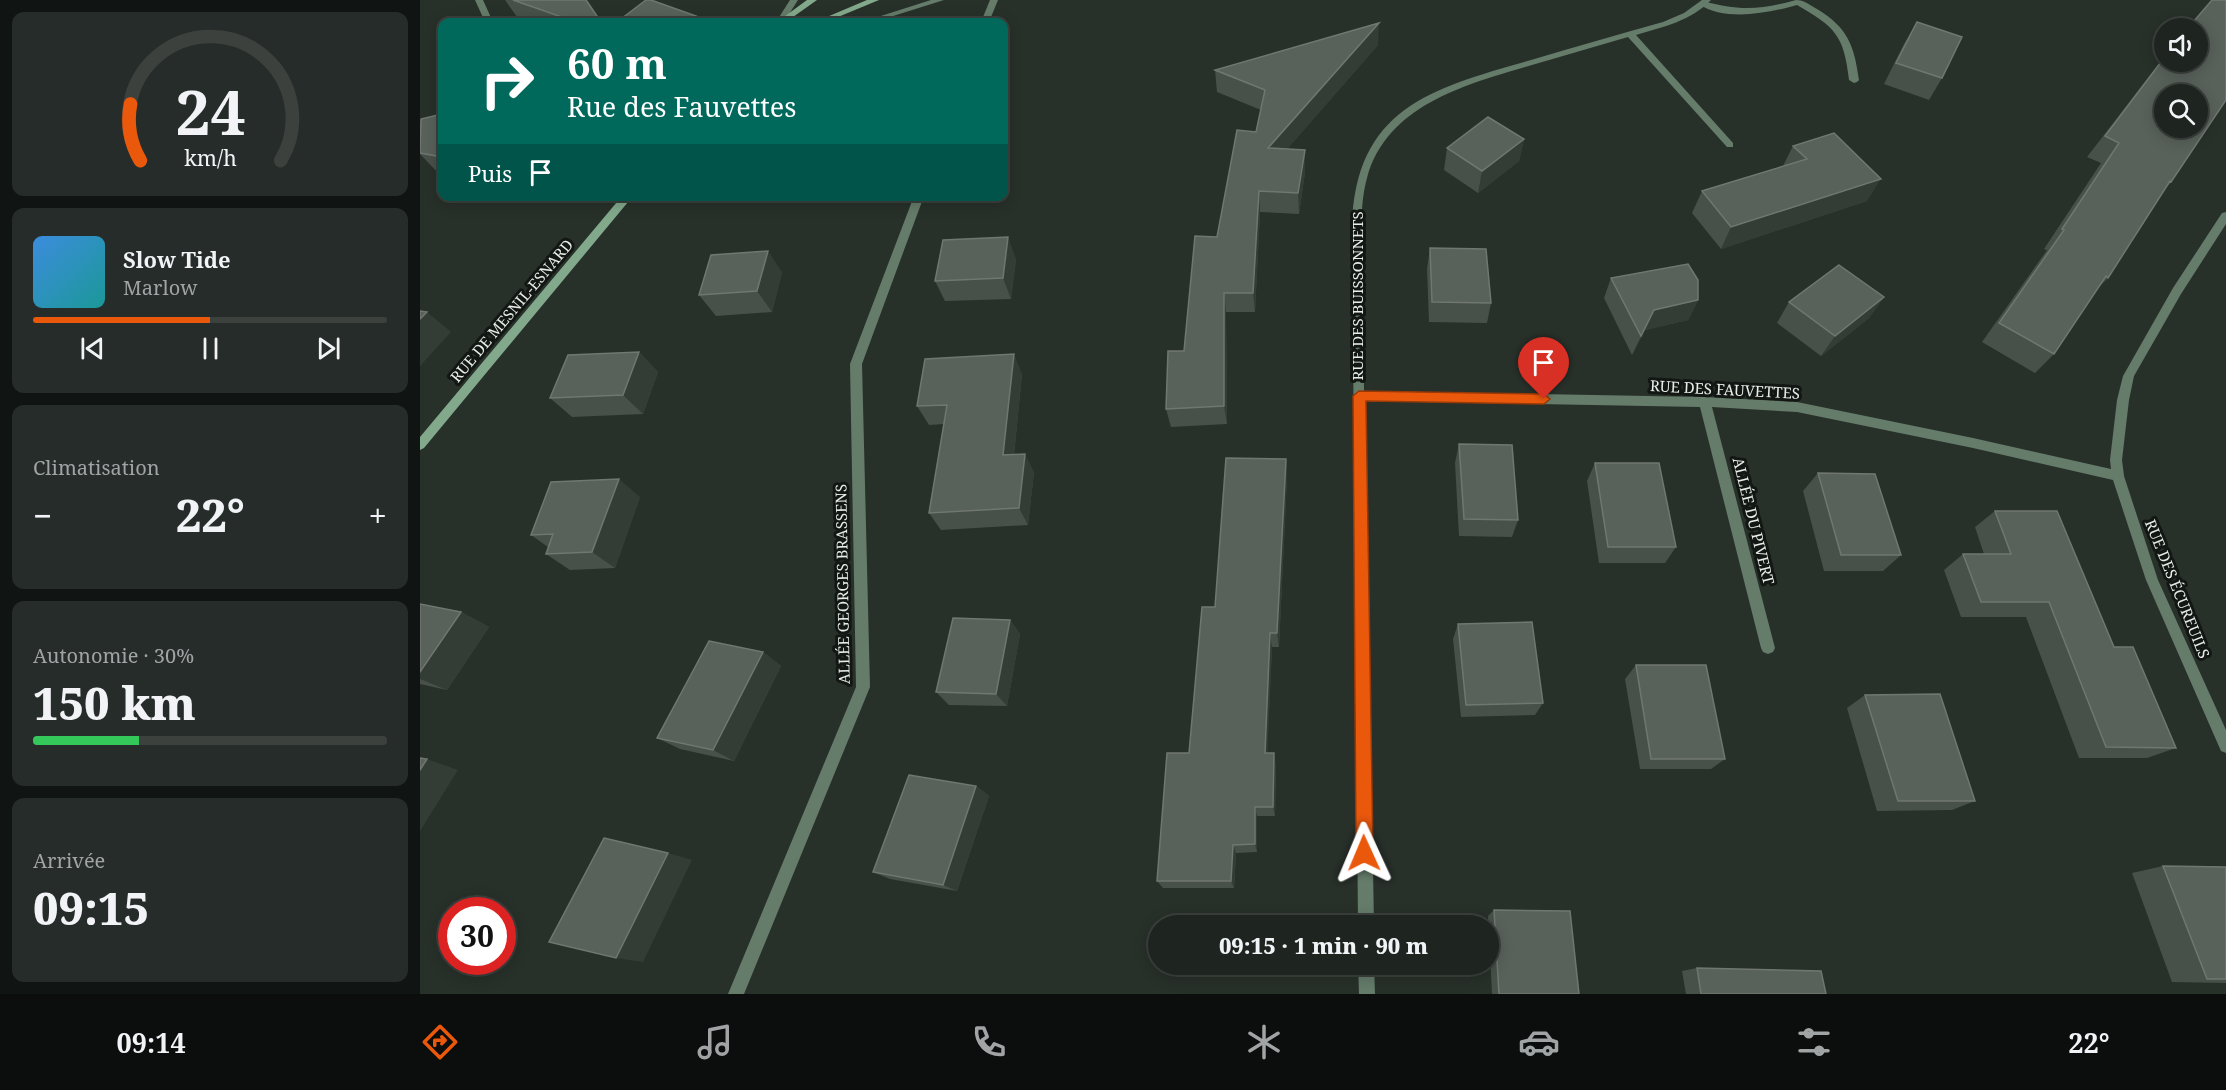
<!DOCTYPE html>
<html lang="fr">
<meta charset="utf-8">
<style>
:root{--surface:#1e2420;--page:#262c29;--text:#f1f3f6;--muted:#a1a4a5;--line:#3c413e;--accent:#ea580c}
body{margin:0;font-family:"Noto Serif",serif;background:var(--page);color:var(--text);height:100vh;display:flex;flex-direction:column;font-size:22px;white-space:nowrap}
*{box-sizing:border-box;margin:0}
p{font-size:20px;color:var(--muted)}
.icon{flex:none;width:33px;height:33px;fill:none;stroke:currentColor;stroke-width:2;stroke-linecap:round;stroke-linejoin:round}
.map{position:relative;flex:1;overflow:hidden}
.sheet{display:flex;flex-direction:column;gap:12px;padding:12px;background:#101412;width:420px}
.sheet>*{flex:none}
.guide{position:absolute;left:18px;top:18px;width:570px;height:183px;border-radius:12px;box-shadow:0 3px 15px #0003,0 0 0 2px var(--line);background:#00695c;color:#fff;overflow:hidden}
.controls{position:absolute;left:1734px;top:18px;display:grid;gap:12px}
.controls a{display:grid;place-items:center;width:54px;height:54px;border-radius:50%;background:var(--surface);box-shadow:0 3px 15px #0003,0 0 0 2px var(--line);font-size:30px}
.speed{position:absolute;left:18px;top:897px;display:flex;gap:12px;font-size:30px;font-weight:700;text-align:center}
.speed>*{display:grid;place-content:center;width:78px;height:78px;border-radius:50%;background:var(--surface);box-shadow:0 3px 15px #0003,0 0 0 2px var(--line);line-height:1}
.speed .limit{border:9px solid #d22;background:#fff;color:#111}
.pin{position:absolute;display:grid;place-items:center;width:51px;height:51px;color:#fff;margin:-62px -26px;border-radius:50% 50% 50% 0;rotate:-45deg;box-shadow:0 0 6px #0007}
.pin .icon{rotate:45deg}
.me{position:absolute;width:66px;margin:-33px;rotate:359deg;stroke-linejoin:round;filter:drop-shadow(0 0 4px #0008)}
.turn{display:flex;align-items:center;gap:21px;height:126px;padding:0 30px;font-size:27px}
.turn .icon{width:78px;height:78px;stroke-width:2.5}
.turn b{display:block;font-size:42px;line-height:51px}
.then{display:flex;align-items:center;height:57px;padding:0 30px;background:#0003;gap:12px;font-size:22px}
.big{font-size:45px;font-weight:800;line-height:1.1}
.sheet .widget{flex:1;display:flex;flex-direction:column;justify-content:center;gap:9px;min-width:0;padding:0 21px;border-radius:12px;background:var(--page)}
.sheet .dial{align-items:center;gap:0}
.dial svg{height:156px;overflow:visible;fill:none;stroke:var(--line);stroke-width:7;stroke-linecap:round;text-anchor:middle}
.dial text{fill:var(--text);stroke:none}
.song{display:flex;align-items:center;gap:18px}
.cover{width:72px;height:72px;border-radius:9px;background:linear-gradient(135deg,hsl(210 70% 55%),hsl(180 70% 35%))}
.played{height:6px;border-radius:3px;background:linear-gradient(90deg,var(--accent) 50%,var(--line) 50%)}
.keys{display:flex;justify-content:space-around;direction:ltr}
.heat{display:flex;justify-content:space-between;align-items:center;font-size:33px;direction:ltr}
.charge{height:9px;border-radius:4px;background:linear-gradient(90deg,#34c759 30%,var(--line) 0)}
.trip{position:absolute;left:728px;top:915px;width:351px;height:60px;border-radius:30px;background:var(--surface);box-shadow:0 3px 15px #0003,0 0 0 2px var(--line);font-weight:800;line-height:60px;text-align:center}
.menu{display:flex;height:96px;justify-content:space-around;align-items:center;background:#0c0e0d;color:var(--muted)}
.menu .icon{width:42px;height:42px}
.menu .current{color:var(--accent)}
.menu b{font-size:27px;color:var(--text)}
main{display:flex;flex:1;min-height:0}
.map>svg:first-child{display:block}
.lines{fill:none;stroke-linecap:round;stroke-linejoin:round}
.lane{fill:#657c6a;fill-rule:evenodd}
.street{fill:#657c6a;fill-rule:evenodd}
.secondary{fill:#83a98c;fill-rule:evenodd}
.wall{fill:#48504a}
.shaded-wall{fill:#343c36}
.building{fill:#59615b;stroke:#707771;stroke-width:1.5;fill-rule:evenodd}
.route{fill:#ea580c;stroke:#983908;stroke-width:1.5}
.labels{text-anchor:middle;stroke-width:6;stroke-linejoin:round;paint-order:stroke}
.street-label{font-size:15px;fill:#e8ede9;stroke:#131714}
</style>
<main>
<section class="sheet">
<div class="widget dial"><svg viewBox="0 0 100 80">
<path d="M14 69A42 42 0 1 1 86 69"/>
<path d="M14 69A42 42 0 0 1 9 40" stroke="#ea580c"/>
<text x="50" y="56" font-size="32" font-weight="700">24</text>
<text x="50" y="72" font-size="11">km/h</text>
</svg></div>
<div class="widget">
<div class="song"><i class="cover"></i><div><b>Slow Tide</b><p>Marlow</p></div></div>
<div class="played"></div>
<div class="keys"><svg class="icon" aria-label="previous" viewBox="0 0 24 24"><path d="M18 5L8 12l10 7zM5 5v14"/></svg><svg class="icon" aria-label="pause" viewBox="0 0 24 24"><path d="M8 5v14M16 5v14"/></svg><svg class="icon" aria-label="next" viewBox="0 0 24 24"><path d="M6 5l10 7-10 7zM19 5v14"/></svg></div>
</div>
<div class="widget"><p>Climatisation</p>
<div class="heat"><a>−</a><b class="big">22°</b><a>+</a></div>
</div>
<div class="widget"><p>Autonomie · 30%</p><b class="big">150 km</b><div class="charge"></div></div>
<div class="widget"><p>Arrivée</p><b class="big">09:15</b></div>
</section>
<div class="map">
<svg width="1806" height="994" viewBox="0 0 1806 994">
<rect width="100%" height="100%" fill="#28302a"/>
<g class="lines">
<path class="lane" d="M 370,0 L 378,0 L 364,22 L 356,22 Z
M 511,0 L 524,0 L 454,22 L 442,22 Z
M 1376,0 C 1384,0 1390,5 1397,9 C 1428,28 1434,45 1439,80 L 1437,82 L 1434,83 L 1429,80 C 1424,35 1415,27 1377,5 C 1349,13 1305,22 1279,4 L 1283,1 C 1318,11 1341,10 1376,0 Z"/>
<path class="street" d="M 55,0 L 63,0 L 73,22 L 65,22 Z
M 570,0 L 578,0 L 569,22 L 561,22 Z
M 1282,0 L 1291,0 C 1271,21 1243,27 1216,35 L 1313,143 L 1313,147 L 1307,147 L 1208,37 C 1176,46 1144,56 1112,65 C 1048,84 967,104 947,178 C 939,207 942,239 942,268 C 943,309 944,350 944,391 L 1285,397 L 1377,402 L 1553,438 L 1691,469 L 1690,460 L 1697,400 L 1703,376 L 1753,288 L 1802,213 L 1806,212 L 1806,224 L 1761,294 L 1714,376 L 1709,400 L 1702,460 L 1704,476 L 1738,580 L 1806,730 L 1806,753 L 1801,751 L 1726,580 L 1693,480 L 1553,448 L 1377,412 L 1292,407 L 1355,648 L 1353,652 L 1348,654 L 1343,652 L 1341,648 L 1280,407 L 945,401 L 954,926 L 938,926 L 932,227 C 935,107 1013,88 1111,60 C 1155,47 1199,34 1243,22 L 1264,13 Z
M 494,196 L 504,196 L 442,364 L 450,687 L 324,994 L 308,994 L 436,687 L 430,364 Z
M 938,964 L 954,964 L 955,994 L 939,994 Z"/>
<path class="secondary" d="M 387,0 L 397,0 L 366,22 L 357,22 Z
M 447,0 L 459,0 L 406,22 L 395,22 Z
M 202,196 L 213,196 L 4,448 L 0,450 L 0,437 Z"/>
</g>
<path class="wall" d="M 85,0 L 167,0 L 182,22 L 114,22 L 97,17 Z
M 1497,22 L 1522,78 L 1509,100 L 1464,84 L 1484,44 Z
M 958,45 L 867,149 L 885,150 L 885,172 L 879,214 L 840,212 L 835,312 L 806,312 L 807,424 L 751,427 L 746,409 L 797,237 L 836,132 L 841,110 L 797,92 L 795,70 Z
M 1744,57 L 1751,182 L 1745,189 L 1688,278 L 1678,288 L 1634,354 L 1615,373 L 1562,342 L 1627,250 L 1624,249 L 1681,163 L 1667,157 Z
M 22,114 L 22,175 L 20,175 L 0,154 L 0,130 Z
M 1104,139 L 1099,161 L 1058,193 L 1024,170 L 1027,148 Z
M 1373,146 L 1447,201 L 1301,249 L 1272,213 L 1282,191 L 1363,166 Z
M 1010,248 L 1071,303 L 1067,323 L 1009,322 L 1007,269 Z
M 596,259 L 591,299 L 525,301 L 515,281 Z
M 362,272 L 352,312 L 296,316 L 279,295 Z
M 1191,278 L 1278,300 L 1268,320 L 1225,330 L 1212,355 L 1184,298 Z
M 1464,297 L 1449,318 L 1401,356 L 1357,323 L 1369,302 Z
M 219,352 L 238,372 L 223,414 L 152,417 L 130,398 Z
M 602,374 L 594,455 L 614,472 L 608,525 L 521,530 L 509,513 L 524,424 L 509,425 L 497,406 Z
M 1039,444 L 1098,520 L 1092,537 L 1039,536 L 1035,463 Z
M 866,459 L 867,477 L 859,647 L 852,647 L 847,753 L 856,764 L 855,816 L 837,816 L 837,852 L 816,853 L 814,888 L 743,888 L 737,881 L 769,753 L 795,607 Z
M 1175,463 L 1256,547 L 1245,563 L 1179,563 L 1167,481 Z
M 1398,473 L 1481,555 L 1463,571 L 1404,571 L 1383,491 Z
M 220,497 L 195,568 L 150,570 L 126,554 L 128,547 L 111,535 Z
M 1575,511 L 1694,647 L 1756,748 L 1727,758 L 1659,758 L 1606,617 L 1541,617 L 1524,570 L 1543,554 L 1564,554 L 1555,527 Z
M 0,604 L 41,612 L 69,627 L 27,690 L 0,684 Z
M 590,620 L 600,634 L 587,706 L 529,705 L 516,692 Z
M 1038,624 L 1123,703 L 1115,715 L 1041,717 L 1033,639 Z
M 343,652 L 361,666 L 314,761 L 260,749 L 237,738 Z
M 1216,665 L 1305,759 L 1291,769 L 1220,769 L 1205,679 Z
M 1445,695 L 1555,801 L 1532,810 L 1457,811 L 1427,708 Z
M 556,786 L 569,796 L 537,891 L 470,879 L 453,872 Z
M 1743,866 L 1806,867 L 1806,983 L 1752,982 L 1712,873 Z
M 1074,910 L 1159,994 L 1072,994 L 1068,916 Z
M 1277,968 L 1406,994 L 1266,994 L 1262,971 Z"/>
<path class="shaded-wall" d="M 276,16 L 281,22 L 268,22 Z
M 959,23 L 958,45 L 850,169 L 848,148 Z
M 1104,139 L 1099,161 L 1058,193 L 1062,171 Z
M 885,150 L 885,172 L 879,214 L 878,193 Z
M 1461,179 L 1447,201 L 1301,249 L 1311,227 Z
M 839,191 L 840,212 L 835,312 L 833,293 Z
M 588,237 L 596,259 L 591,299 L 583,278 Z
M 348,251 L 362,272 L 352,312 L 337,291 Z
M 804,293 L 806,312 L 807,424 L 804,406 Z
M 1464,297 L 1449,318 L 1401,356 L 1415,336 Z
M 1278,300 L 1268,320 L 1225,330 L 1212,355 L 1221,336 L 1234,310 Z
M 7,312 L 31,332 L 0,366 L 0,319 Z
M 219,352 L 238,372 L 223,414 L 203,395 Z
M 594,354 L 602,374 L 592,473 L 583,455 Z
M 605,454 L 614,472 L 608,525 L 599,508 Z
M 866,459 L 867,477 L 859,647 L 857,633 Z
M 199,479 L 220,497 L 195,568 L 172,552 Z
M 41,612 L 69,627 L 27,690 L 0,679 L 0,672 Z
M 590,620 L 600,634 L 587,706 L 576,694 Z
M 850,633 L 852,647 L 847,764 L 845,753 Z
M 343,652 L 361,666 L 314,761 L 293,750 Z
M 854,753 L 856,764 L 855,816 L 853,807 Z
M 7,759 L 38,770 L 0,831 L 0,770 Z
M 556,786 L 569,796 L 537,891 L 523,885 Z
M 835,807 L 837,816 L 837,852 L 835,844 Z
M 813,845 L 816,853 L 814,888 L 811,881 Z
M 248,853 L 272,860 L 223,962 L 196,958 Z"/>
<path class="building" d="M 93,0 L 166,0 L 181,22 L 156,22 Z
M 226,0 L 231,0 L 276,16 L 268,22 L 197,22 Z
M 1792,0 L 1806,0 L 1806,100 L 1751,182 L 1750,181 L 1688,278 L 1686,276 L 1634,354 L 1579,323 L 1644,230 L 1642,229 L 1699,143 L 1685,136 L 1744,58 L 1744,62 L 1778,62 L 1778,28 L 1768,28 ZM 1744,94 L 1778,94 L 1778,128 L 1744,128 Z
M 1497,22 L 1542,37 L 1522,78 L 1476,63 Z
M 959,23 L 848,148 L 885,150 L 878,193 L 839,191 L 833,293 L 804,293 L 804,406 L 746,409 L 748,351 L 764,351 L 775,236 L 797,237 L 817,130 L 836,132 L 845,90 L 795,70 Z
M 22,114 L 22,157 L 0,153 L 1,119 Z
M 1068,117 L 1104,139 L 1062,171 L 1027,148 Z
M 1414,133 L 1461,179 L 1311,227 L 1282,191 L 1387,159 L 1373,146 Z
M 588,237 L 583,278 L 515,281 L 523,240 Z
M 1010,248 L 1066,249 L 1071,303 L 1012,302 Z
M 348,251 L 337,291 L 279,295 L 291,255 Z
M 1268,264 L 1278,280 L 1278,300 L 1234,310 L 1221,336 L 1191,278 Z
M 1419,265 L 1464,297 L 1415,336 L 1369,302 Z
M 0,311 L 7,312 L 0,319 Z
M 219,352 L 203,395 L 130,398 L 148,355 Z
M 594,354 L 583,455 L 605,454 L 599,508 L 509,513 L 527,405 L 497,406 L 505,359 Z
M 1039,444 L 1092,445 L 1098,520 L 1044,519 Z
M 806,458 L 866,459 L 857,633 L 850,633 L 845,753 L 854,753 L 853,807 L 835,807 L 835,844 L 813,845 L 811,881 L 737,881 L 747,753 L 769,753 L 782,607 L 795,607 Z
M 1175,463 L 1239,463 L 1256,547 L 1188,547 Z
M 1398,473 L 1455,474 L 1481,555 L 1421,555 Z
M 199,479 L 172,552 L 126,554 L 133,534 L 111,535 L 131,482 Z
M 1575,511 L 1637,511 L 1694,647 L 1713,647 L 1756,748 L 1686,747 L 1629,602 L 1561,602 L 1543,554 L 1591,554 Z
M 0,604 L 41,612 L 0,672 Z
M 533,618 L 590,620 L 576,694 L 516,692 Z
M 1112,622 L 1123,703 L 1046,705 L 1038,624 Z
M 289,641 L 343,652 L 293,750 L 237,738 Z
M 1216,665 L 1286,665 L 1305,759 L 1231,759 Z
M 1520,694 L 1555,801 L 1478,801 L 1445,695 Z
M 0,758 L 7,759 L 0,770 Z
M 489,775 L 556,786 L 523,885 L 453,872 Z
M 184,838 L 248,853 L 196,958 L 129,942 Z
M 1743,866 L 1806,867 L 1806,979 L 1787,979 Z
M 1074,910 L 1150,911 L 1159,994 L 1079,994 Z
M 1277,968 L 1401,971 L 1406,994 L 1281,994 Z"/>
<path class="route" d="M 939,391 L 1124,394 L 1130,399 L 1124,404 L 946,401 L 953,853 L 950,859 L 944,861 L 938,859 L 936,853 L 933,396 Z"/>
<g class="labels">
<g class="street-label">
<text transform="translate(938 296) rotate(-90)" y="5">RUE DES BUISSONNETS</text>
<text transform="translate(92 311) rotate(-50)" y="5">RUE DE MESNIL-ESNARD</text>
<text transform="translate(1305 390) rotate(3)" y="5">RUE DES FAUVETTES</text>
<text transform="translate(1333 521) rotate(76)" y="5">ALLÉE DU PIVERT</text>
<text transform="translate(423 584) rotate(-91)" y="5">ALLÉE GEORGES BRASSENS</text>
<text transform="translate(1757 589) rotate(68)" y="5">RUE DES ÉCUREUILS</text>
</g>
</g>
</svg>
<div class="controls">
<a><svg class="icon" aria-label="sound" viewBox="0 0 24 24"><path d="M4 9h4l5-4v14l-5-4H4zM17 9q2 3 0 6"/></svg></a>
<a><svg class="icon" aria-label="search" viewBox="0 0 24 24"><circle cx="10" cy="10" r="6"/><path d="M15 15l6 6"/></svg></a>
</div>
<div class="speed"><div class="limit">30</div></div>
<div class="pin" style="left:1124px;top:399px;background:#d93025"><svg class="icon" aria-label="arrive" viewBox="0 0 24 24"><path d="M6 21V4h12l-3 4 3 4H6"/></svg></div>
<svg class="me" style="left:944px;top:853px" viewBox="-20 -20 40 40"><path d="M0-17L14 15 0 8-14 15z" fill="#ea580c" stroke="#fff" stroke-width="4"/></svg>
<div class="trip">09:15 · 1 min · 90 m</div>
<div class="guide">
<div class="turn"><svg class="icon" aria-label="right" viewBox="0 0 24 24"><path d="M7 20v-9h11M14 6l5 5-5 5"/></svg><div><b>60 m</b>Rue des Fauvettes</div></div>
<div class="then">Puis<svg class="icon" aria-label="arrive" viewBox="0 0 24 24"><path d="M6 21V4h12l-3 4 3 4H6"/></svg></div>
</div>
</div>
</main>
<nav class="menu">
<b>09:14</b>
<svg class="icon current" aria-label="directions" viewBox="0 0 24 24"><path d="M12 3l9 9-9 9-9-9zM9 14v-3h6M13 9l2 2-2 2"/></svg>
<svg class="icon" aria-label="music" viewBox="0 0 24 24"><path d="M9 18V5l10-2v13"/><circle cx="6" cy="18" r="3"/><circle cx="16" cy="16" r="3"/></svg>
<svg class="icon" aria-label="phone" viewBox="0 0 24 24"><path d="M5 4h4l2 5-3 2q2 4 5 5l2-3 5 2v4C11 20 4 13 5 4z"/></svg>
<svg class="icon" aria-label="climate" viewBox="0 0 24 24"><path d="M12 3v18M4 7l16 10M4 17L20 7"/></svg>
<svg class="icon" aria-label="car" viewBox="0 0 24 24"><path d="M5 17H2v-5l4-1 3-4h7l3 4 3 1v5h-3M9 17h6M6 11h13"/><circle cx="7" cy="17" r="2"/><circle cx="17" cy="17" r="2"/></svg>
<svg class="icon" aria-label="filters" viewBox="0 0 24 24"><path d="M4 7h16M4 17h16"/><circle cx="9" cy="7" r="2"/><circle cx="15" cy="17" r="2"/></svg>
<b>22°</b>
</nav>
